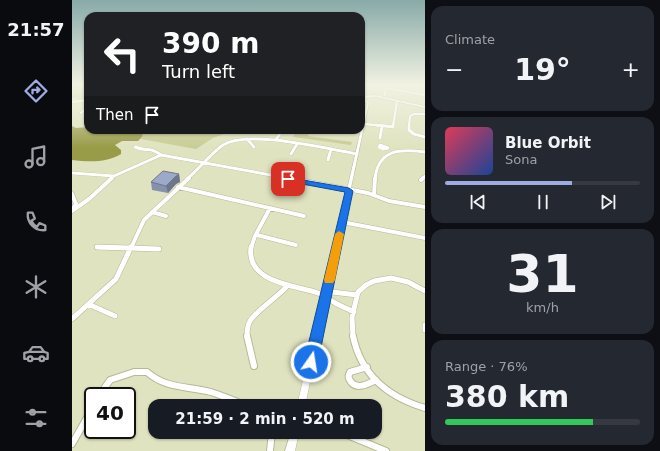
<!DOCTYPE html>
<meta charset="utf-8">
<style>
:root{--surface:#171b24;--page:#242831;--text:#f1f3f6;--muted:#9ea1a6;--line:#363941;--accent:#9face1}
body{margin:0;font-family:"DejaVu Sans",sans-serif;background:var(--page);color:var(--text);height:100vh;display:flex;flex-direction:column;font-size:15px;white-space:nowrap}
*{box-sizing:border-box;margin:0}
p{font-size:13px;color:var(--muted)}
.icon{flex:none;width:22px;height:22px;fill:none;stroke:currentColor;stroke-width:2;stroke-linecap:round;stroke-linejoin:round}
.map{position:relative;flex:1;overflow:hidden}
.sheet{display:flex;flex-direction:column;gap:6px;padding:6px;background:#0d0f14;width:235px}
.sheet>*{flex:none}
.hud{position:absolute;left:12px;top:12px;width:281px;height:122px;border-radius:12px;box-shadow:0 1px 3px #0004;background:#202124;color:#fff;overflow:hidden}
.speed{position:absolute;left:12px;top:387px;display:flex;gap:8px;font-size:20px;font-weight:700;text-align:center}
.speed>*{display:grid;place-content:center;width:52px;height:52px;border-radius:50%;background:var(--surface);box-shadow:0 1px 3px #0004;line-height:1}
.speed .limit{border:2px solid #111;border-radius:6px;background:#fff;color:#111}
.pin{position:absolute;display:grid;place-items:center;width:34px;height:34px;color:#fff;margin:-17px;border-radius:8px;box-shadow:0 2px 6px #0006}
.me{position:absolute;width:44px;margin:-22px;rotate:13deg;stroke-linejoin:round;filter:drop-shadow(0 0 3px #0008)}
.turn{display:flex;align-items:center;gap:14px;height:84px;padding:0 12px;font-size:18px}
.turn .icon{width:52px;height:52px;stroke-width:2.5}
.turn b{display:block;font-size:28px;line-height:34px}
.then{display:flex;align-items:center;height:38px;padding:0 12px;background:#0003;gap:8px;font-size:15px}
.big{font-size:30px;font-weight:700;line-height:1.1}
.sheet .widget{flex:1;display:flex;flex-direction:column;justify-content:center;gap:6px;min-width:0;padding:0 14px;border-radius:12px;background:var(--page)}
.sheet .dial{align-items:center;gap:0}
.dial b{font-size:52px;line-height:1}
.song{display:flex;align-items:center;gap:12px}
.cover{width:48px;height:48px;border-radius:6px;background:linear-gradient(135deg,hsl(350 70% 55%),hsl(220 70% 35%))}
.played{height:4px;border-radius:2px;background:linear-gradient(90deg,var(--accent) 65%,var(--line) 65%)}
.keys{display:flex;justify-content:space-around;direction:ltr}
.heat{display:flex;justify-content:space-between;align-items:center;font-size:22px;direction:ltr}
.charge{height:6px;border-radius:3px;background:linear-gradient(90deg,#34c759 76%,var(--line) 0)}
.trip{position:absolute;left:76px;top:399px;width:234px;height:40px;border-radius:12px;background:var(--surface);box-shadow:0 1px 3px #0004;font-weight:700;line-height:40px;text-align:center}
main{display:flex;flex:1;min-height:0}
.tab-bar{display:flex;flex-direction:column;width:72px;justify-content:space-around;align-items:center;background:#090b0e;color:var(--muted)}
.tab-bar .icon{width:28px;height:28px}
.tab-bar .selected{color:var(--accent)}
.tab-bar b{font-size:18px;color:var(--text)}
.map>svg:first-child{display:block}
.green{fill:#c8cc94}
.water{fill:#989b47}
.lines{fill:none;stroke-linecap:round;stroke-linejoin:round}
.minor-far4-casing{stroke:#b6b996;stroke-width:3}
.minor-far3-casing{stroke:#b6b996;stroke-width:3.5}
.minor-far2-casing{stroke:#b6b996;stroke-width:5}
.minor-far1-casing{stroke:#b6b996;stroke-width:6}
.minor-casing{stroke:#b6b996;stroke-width:8}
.tertiary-casing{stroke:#b6b996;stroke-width:1}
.minor-far4{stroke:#fff;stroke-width:2.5}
.minor-far3{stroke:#fff;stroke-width:3}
.minor-far2{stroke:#fff;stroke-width:4}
.minor-far1{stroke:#fff;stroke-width:5}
.minor{stroke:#fff;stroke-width:6}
.tertiary{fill:#fff;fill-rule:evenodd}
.wall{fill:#8791ac}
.shaded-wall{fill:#6e768c}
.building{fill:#9da9c8;stroke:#6e768c}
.route{fill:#1a73e8;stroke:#114b97}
.slow{fill:#f59e0b}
</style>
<main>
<nav class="tab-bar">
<b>21:57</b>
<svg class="icon selected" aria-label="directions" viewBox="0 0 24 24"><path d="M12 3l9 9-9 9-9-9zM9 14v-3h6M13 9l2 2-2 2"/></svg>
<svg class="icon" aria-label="music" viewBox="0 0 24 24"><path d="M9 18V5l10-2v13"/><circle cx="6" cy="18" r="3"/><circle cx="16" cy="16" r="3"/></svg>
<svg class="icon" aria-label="phone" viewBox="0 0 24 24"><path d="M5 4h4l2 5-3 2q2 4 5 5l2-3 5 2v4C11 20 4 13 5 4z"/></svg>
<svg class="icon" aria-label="climate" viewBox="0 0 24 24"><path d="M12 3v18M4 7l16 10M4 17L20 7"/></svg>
<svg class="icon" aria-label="car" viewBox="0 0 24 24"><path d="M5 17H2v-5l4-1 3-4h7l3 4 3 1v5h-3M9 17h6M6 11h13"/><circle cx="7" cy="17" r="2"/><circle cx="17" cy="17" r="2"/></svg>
<svg class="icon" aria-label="filters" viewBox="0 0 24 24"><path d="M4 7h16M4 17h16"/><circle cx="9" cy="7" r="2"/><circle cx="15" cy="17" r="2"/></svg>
</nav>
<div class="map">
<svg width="353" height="451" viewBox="0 0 353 451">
<rect width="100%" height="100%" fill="#e0e3bf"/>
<path class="green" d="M 0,85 L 16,85 L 16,100 L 3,102 L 7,98 L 0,98 Z
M 63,130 L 163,130 L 141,138 L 124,149 L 69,139 L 70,137 Z
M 225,130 L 239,130 L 236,136 L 280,142 L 279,145 L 221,137 Z"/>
<path class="water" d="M 0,126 L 4,128 L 16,127 L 16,130 L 63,130 L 71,132 L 70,137 L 66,141 L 50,141 L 43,145 L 49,150 L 49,154 C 34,163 17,162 0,160 Z"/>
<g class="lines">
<defs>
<path id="minor-far4" d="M 348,85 L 353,86
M 314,88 L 353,95
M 290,92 L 291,85
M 313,95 L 314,85
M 0,102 L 16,100
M 9,113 L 16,107
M 13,118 L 16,118
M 292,124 L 314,126
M 321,126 L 325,101
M 337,126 L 338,116 L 342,114 L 353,114"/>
<path id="minor-far3" d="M 304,125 L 321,127 L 321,125
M 337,125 L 337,130 L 342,134 L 353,137
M 189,130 L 209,133
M 308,138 L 310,126
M 175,139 L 182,147
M 204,140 L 210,130
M 308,145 L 316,148 L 312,149 L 307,147 Z
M 63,147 C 75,152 77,146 89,155 L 221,179
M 219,154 L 225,144
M 256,160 L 259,149
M 0,173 L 42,176
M 38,179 L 42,176 L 89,155
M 115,179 C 127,169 138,154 151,145 C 176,129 255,149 285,154
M 303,179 C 306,149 328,149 353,152
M 350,179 L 353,176"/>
<path id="minor-far2" d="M 216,178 L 296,193 L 317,201 L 353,207
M 349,180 L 351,178
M 106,187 L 232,216
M 0,194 L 4,204 L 0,210
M 302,195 L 303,178
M 0,211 L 17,199 L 40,178
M 80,212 L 94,216
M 270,222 L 353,238
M 185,235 L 224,245
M 25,247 L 52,248
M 59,248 L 72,220 L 117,178
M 179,248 L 183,236 L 198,208"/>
<path id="minor-far1" d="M 25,247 L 87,249
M 179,247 C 174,283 223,285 246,293 C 253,296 258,300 265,304 C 271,307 276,309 282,312
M 254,296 L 260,292 L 285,295
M 16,304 L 43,316
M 0,319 L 44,279 L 59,247
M 353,325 L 353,330
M 175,337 C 175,331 175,326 178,321 C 184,311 207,296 216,285
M 281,337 L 280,317 L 286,292 L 294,285 L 302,281 L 319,278 L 336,282 L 353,291"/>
<path id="minor" d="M 175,336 L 182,366
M 281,336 C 289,375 316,397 353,408
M 295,367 L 278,372 C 276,376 276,378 279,382 C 285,390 296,384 304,380
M 27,396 L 38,380 L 62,372 L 75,372 C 94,389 116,386 139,392 C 152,396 164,402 177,406
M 268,432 L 314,451
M 0,444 L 21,407
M 198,451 L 200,432"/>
<path id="tertiary" d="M 304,95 L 353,106 L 353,108 L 304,97 L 293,98 L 297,103 L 233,406 L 225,406 L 295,103 L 290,98 L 289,98 L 289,96 Z
M 219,432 L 227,432 L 223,451 L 213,451 Z"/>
</defs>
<use href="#minor-far4" class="minor-far4-casing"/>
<use href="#minor-far3" class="minor-far3-casing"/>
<use href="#minor-far2" class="minor-far2-casing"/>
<use href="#minor-far1" class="minor-far1-casing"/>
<use href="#minor" class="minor-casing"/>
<use href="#tertiary" class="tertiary-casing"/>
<use href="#minor-far4" class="minor-far4"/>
<use href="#minor-far3" class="minor-far3"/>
<use href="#minor-far2" class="minor-far2"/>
<use href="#minor-far1" class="minor-far1"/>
<use href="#minor" class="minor"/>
<use href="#tertiary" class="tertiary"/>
</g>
<path class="wall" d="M 268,130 L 284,130 L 284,133 L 278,132 L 267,134 Z
M 107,174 L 108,182 L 104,184 L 96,193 L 80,190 L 79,182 Z"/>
<path class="shaded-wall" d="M 268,130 L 278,130 L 278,132 L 267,134 Z
M 107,174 L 108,182 L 104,184 L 96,193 L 94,186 L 103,177 Z"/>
<path class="building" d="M 91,171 L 107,174 L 103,177 L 94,186 L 79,182 Z"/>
<linearGradient id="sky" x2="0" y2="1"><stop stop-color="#88aaa8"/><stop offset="0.57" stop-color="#f1f2e2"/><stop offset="1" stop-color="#f1f2e2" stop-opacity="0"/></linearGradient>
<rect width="353" height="148" fill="url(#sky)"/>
<path class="route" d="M 214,177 L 277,188 L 281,191 L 246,362 L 244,366 L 239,368 L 234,366 L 232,362 L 273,192 L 214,181 Z"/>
<path class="slow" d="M 267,231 L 272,234 L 263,280 L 261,283 L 253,283 L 252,280 L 263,234 Z"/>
</svg>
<div class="speed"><div class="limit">40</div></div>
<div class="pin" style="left:216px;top:179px;background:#d93025"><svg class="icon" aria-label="arrive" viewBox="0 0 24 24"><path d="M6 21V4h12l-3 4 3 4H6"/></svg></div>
<svg class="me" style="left:239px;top:362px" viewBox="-20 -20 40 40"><circle r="17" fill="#1a73e8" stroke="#fff" stroke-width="3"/><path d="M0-11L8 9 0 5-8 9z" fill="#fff"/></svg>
<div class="trip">21:59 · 2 min · 520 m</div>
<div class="hud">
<div class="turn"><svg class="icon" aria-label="left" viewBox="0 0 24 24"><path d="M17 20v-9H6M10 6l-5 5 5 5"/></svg><div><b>390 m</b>Turn left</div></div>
<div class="then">Then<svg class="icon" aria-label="arrive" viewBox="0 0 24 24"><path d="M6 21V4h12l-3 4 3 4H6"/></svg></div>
</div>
</div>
<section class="sheet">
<div class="widget"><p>Climate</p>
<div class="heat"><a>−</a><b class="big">19°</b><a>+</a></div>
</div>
<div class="widget">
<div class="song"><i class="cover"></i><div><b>Blue Orbit</b><p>Sona</p></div></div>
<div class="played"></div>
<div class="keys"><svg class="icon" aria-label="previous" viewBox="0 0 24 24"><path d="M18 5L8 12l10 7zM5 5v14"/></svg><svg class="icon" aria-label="pause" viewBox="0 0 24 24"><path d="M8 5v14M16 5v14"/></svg><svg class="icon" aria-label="next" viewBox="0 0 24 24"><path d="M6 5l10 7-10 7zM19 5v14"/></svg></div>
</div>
<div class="widget dial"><b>31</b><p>km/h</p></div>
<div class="widget"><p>Range · 76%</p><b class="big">380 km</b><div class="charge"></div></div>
</section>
</main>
